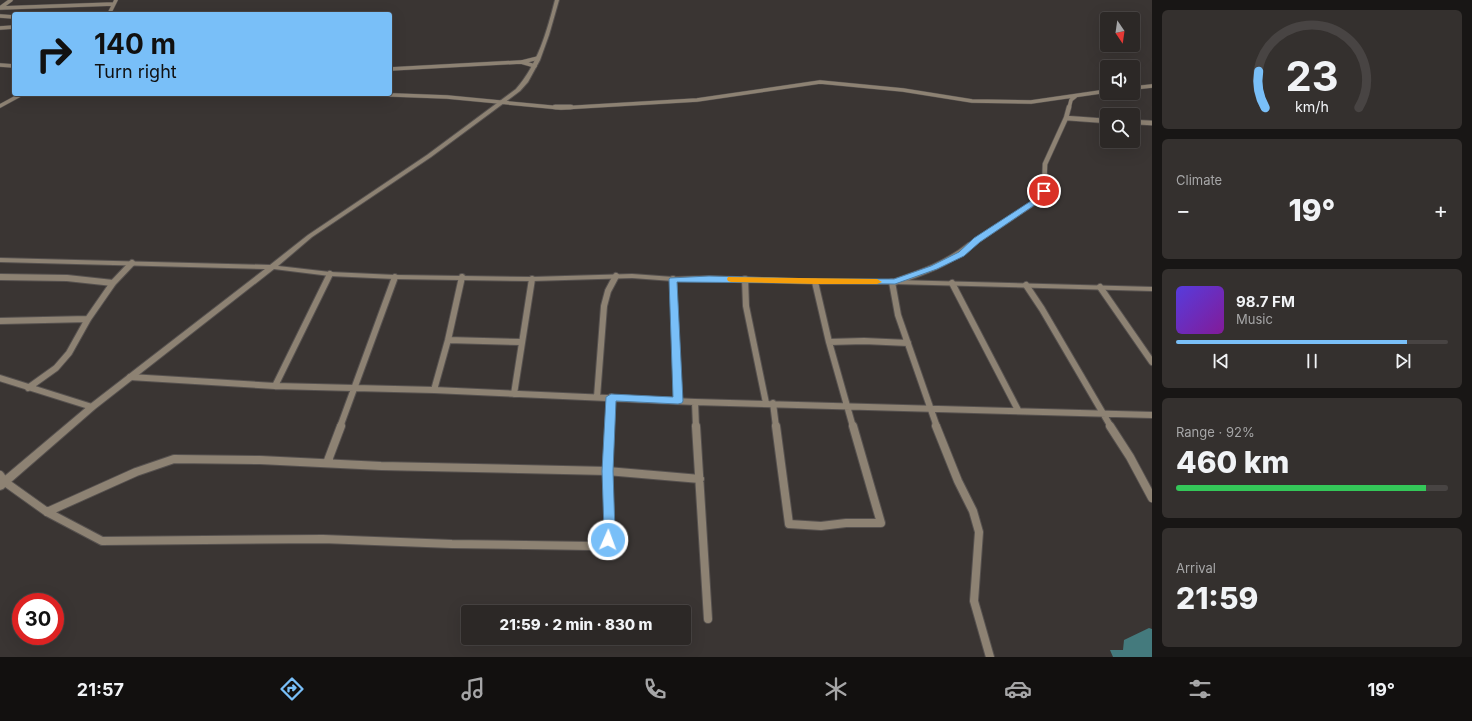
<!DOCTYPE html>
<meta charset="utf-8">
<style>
:root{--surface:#2c2826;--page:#34302e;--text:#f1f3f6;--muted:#a6a6a7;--line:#484443;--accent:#79bff8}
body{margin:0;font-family:Inter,sans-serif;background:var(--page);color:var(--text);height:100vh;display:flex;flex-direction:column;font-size:15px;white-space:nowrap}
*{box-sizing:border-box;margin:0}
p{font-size:13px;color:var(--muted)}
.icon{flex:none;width:22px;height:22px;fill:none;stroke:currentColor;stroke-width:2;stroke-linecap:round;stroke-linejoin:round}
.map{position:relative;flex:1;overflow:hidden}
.side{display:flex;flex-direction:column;gap:10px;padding:10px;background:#181615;width:320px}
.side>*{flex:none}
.banner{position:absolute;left:12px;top:12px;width:380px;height:84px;border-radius:4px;box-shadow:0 4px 16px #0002,0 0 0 1px var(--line);background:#79bff8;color:#111;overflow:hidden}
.needle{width:26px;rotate:167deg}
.buttons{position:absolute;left:1100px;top:12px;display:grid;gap:8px}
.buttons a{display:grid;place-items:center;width:40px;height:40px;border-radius:4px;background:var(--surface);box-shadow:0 4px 16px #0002,0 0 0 1px var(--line);font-size:20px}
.speed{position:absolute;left:12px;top:593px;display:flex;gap:8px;font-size:20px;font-weight:700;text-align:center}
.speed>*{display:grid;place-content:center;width:52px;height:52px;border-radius:50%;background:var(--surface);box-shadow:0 4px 16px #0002,0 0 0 1px var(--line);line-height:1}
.speed .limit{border:6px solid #d22;background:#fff;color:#111}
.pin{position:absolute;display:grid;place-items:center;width:34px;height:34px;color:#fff;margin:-17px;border:2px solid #fff;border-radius:50%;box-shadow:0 1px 4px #0007}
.me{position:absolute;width:44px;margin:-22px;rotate:2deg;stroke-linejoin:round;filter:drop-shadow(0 0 3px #0008)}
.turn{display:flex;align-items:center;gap:14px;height:84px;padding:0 16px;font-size:18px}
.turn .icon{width:52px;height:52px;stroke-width:2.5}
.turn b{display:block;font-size:28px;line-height:34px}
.big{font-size:30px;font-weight:800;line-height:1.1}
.side .widget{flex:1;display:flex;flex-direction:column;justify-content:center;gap:6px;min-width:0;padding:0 14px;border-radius:6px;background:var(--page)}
.side .dial{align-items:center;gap:0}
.dial svg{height:104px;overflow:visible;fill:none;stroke:var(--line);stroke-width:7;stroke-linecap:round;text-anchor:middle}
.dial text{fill:var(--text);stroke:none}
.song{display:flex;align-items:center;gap:12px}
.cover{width:48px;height:48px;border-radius:6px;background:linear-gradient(135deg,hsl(250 70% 55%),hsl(290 70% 35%))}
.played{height:4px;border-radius:2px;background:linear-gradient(90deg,var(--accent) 85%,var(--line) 85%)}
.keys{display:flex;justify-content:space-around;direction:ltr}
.heat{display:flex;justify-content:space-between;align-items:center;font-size:22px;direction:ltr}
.charge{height:6px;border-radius:3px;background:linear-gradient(90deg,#34c759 92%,var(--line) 0)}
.trip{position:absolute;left:461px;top:605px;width:230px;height:40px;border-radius:4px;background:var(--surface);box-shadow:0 4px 16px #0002,0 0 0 1px var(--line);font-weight:800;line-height:40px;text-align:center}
.dock{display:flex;height:64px;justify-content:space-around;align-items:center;background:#12100f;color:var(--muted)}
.dock .icon{width:28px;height:28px}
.dock .selected{color:var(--accent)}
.dock b{font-size:18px;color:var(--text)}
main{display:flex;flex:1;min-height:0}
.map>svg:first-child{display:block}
.water{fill:#447a7d}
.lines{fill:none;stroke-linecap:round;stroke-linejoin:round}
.minor-far3-casing{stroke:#56514f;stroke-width:4.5}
.minor-far2-casing{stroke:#56514f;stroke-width:6}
.minor-far1-casing{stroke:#56514f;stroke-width:8}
.minor-casing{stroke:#56514f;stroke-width:10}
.tertiary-casing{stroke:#56514f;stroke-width:2}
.minor-far3{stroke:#8d8273;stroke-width:3.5}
.minor-far2{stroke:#8d8273;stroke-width:4.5}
.minor-far1{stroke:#8d8273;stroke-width:6}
.minor{stroke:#8d8273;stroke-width:8}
.tertiary{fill:#8d8273;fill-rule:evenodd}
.route{fill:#79bff8;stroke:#4f7ca1}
.slow{fill:#f59e0b}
</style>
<main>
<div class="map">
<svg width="1152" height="657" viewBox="0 0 1152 657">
<rect width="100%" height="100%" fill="#3a3533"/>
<path class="water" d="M 1149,628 L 1152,629 L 1152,657 L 1113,657 L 1110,650 L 1123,650 L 1124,640 Z"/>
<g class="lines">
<defs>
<path id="minor-far3" d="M 0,8 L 114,4
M 0,8 L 11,0
M 109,14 L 116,0
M 0,16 L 14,17
M 0,28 L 14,27
M 522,62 L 538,58
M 0,65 L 14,66
M 390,69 L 521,62 L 535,66
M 1133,88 L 1152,86
M 367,94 L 447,97 L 561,108 L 697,100 L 820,82 L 903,90 L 972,101 L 1031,102 L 1107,91
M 0,106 L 22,94
M 1069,108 L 1071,100 L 1076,96"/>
<path id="minor-far2" d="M 555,107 L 571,107
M 1066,118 L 1107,121
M 1133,122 L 1152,123
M 968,247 L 1037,201 L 1044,191 L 1045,164 L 1066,118 L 1069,107"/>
<path id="minor-far1" d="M 0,277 L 67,278 L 113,283
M 673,279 L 678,401
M 745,279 L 746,306 L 766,403
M 815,282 L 829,342 L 853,427
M 892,282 L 898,315 L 937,427
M 895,282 C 921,273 947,264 969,246
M 952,283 L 1018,410
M 1026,285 L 1042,309 L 1111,427
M 1100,287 L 1152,362
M 0,321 L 88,319
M 448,340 L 521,342
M 829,342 L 864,341 L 908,343
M 130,377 L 275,386 L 434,390 L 695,402 L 1152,415
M 0,378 L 92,407
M 275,386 L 330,274
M 28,388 L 56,368 L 69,353 L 88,319 L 113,283 L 132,263
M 434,390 L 448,340 L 462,277
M 514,394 L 532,279
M 597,397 L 604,306 L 608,291 L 616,276
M 695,402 L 696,427
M 773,403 L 776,427
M 340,427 L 395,277
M 609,427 L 611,397"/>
<path id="minor" d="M 696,426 L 708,619
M 776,426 L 789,524 L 821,526 L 846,523 L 881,523 L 853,426
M 936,426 L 958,481 L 973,511 L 979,532 L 974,601 L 990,657
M 1110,426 L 1130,457 L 1152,498
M 327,463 L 341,426
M 0,475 L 5,482 L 47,512 L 102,541 L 323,539 L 452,544 L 592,546 L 602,544 L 608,540 L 610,531 L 607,471 L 609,426
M 47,512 L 136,472 L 174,459 L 260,460 L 381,466 L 607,471 L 700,479"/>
<path id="tertiary" d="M 555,0 L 559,0 L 549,35 L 540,60 L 528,82 L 520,91 L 431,157 L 312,237 L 278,266 L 330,272 L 395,275 L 532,277 L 632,274 L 673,277 L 709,276 L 815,280 L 895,280 L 1152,287 L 1152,291 L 895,284 L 815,284 L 709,280 L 673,281 L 632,278 L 532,281 L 395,279 L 330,276 L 274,269 L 95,409 L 3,489 L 0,490 L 0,480 L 89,405 L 265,269 L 0,262 L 0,258 L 270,265 L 308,235 L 427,155 L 516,89 C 538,64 547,31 555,0 Z"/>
</defs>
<use href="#minor-far3" class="minor-far3-casing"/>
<use href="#minor-far2" class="minor-far2-casing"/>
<use href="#minor-far1" class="minor-far1-casing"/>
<use href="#minor" class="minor-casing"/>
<use href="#tertiary" class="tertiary-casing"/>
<use href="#minor-far3" class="minor-far3"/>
<use href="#minor-far2" class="minor-far2"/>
<use href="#minor-far1" class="minor-far1"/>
<use href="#minor" class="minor"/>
<use href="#tertiary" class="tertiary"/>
</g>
<path class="route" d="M 1044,189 L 1047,191 L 1039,202 L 980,242 L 964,256 L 937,269 L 895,284 L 677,282 L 683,401 L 682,403 L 678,404 L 616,401 L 613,471 L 615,531 L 613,543 L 608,545 L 604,543 L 602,540 L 604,531 L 602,471 L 606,397 L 611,394 L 673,397 L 669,279 L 670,278 L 709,276 L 815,279 L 894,279 L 931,266 L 959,252 L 974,238 L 1034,199 L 1041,190 Z"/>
<path class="slow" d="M 728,277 L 877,279 L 882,282 L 877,284 L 815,284 L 731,282 L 728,281 L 727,279 Z"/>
</svg>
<div class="buttons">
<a><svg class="needle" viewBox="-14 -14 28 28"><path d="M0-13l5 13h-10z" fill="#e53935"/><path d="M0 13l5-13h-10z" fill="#a6a6a7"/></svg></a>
<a><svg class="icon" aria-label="sound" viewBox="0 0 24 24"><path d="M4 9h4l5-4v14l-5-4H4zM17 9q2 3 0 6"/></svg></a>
<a><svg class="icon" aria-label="search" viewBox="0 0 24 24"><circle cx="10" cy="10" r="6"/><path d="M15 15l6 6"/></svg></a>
</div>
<div class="speed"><div class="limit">30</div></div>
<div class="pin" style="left:1044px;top:191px;background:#d93025"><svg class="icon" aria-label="arrive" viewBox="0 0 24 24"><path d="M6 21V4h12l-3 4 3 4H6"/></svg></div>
<svg class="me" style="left:608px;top:540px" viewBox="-20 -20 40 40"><circle r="17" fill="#79bff8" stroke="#fff" stroke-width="3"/><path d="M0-11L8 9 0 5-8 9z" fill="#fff"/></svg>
<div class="trip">21:59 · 2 min · 830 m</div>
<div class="banner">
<div class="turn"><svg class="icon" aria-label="right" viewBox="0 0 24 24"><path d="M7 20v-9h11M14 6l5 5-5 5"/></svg><div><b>140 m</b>Turn right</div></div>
</div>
</div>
<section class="side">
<div class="widget dial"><svg viewBox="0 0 100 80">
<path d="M14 69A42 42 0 1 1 86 69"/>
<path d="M14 69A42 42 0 0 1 9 41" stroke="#79bff8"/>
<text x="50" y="56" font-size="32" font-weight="700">23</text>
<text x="50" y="72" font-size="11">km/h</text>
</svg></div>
<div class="widget"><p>Climate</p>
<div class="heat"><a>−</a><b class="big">19°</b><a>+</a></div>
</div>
<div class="widget">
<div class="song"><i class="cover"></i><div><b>98.7 FM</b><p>Music</p></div></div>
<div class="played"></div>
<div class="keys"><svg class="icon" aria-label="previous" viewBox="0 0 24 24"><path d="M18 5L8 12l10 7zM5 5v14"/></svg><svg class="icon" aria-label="pause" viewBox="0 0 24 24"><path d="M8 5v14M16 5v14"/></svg><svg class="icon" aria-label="next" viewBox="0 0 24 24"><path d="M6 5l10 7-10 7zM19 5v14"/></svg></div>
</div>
<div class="widget"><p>Range · 92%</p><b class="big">460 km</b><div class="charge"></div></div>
<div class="widget"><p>Arrival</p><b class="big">21:59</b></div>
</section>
</main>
<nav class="dock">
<b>21:57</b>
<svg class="icon selected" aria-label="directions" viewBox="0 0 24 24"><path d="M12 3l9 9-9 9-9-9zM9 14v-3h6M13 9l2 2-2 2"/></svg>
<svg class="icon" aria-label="music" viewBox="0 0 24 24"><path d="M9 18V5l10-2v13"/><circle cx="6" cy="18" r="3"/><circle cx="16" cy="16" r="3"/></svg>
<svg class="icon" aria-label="phone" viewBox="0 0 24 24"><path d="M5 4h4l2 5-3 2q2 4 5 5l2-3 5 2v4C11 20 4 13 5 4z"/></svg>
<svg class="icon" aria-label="climate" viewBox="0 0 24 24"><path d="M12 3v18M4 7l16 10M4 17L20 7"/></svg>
<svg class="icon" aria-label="car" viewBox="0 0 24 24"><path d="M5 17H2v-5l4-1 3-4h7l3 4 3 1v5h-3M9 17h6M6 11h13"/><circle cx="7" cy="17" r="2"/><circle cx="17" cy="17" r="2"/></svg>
<svg class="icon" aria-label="filters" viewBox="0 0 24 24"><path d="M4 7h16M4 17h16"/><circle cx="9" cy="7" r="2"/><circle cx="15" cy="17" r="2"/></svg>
<b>19°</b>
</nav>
